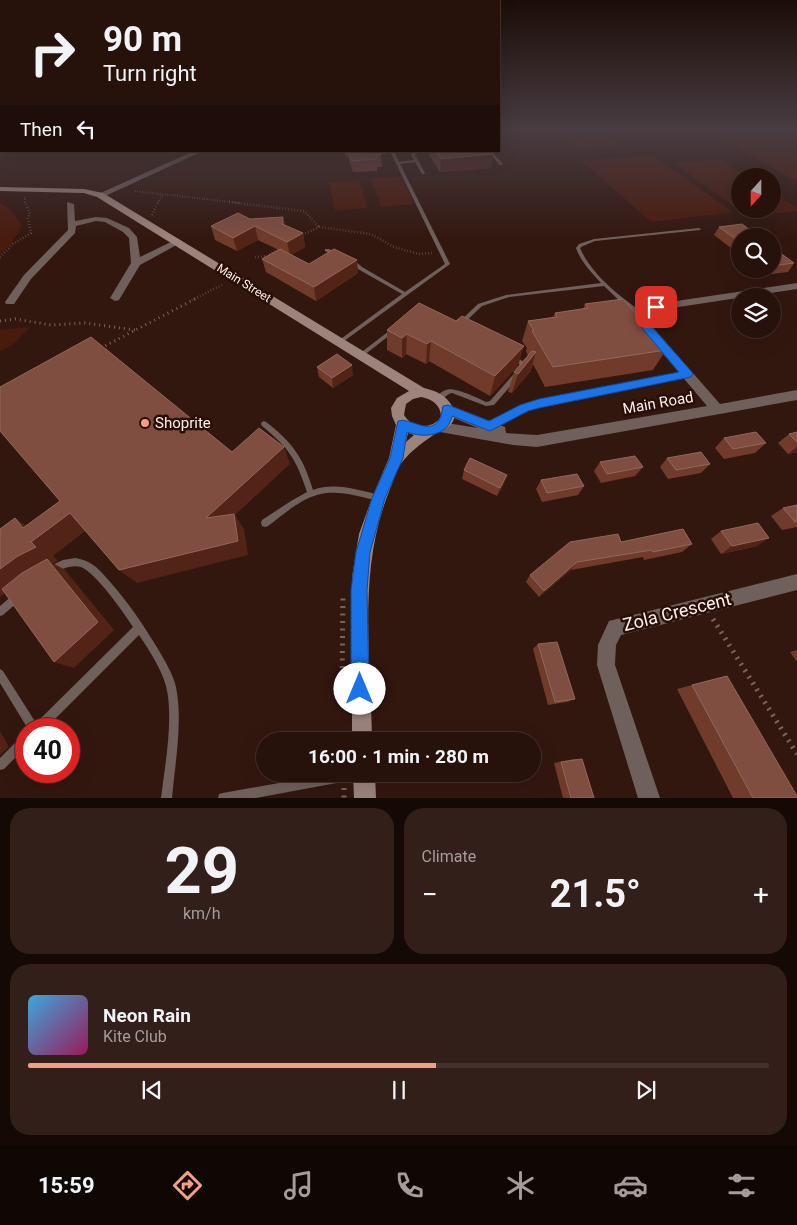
<!DOCTYPE html>
<meta charset="utf-8">
<style>
:root{--surface:#26110b;--page:#321f19;--text:#f1f3f6;--muted:#a49d9d;--line:#42312c;--accent:#f39f85}
body{margin:0;font-family:Roboto,sans-serif;background:var(--page);color:var(--text);height:100vh;display:flex;flex-direction:column;font-size:19px;white-space:nowrap}
*{box-sizing:border-box;margin:0}
p{font-size:16px;color:var(--muted)}
.icon{flex:none;width:28px;height:28px;fill:none;stroke:currentColor;stroke-width:2;stroke-linecap:round;stroke-linejoin:round}
.map{position:relative;height:798px;overflow:hidden}
.side{display:flex;flex-direction:column;gap:10px;padding:10px;background:#150906;flex:1}
.side>*{flex:none}
.top-card{position:absolute;left:0px;top:0px;width:500px;height:152px;box-shadow:0 5px 20px #0002,0 0 0 1px var(--line);background:#26110b;color:var(--text);overflow:hidden}
.needle{width:32px;rotate:201deg}
.tools{position:absolute;left:731px;top:168px;display:grid;gap:10px}
.tools a{display:grid;place-items:center;width:50px;height:50px;border-radius:50%;background:var(--surface);box-shadow:0 5px 20px #0002,0 0 0 1px var(--line);font-size:25px}
.speed{position:absolute;left:15px;top:718px;display:flex;gap:10px;font-size:25px;font-weight:700;text-align:center}
.speed>*{display:grid;place-content:center;width:65px;height:65px;border-radius:50%;background:var(--surface);box-shadow:0 5px 20px #0002,0 0 0 1px var(--line);line-height:1}
.speed .limit{border:8px solid #d22;background:#fff;color:#111}
.pin{position:absolute;display:grid;place-items:center;width:42px;height:42px;color:#fff;margin:-21px;border-radius:10px;box-shadow:0 2px 8px #0006}
.me{position:absolute;width:55px;margin:-28px;rotate:0deg;stroke-linejoin:round;filter:drop-shadow(0 0 4px #0008)}
.turn{display:flex;align-items:center;gap:18px;height:105px;padding:0 20px;font-size:22px}
.turn .icon{width:65px;height:65px;stroke-width:2.5}
.turn b{display:block;font-size:35px;line-height:42px}
.then{display:flex;align-items:center;height:48px;padding:0 20px;background:#0003;gap:10px;font-size:19px}
.big{font-size:38px;font-weight:700;line-height:1.1}
.side .card{flex:1;display:flex;flex-direction:column;justify-content:center;gap:8px;min-width:0;padding:0 18px;border-radius:20px;background:var(--page)}
.side .dial{align-items:center;gap:0}
.dial b{font-size:65px;line-height:1}
.song{display:flex;align-items:center;gap:15px}
.cover{width:60px;height:60px;border-radius:8px;background:linear-gradient(135deg,hsl(200 70% 55%),hsl(330 70% 35%))}
.played{height:5px;border-radius:2px;background:linear-gradient(90deg,var(--accent) 55%,var(--line) 55%)}
.keys{display:flex;justify-content:space-around;direction:ltr}
.heat{display:flex;justify-content:space-between;align-items:center;font-size:28px;direction:ltr}
.side .tiles{flex:1;display:grid;gap:10px;grid-template-columns:1fr 1fr}
.card:last-child{grid-column:span 2}
.trip{position:absolute;left:256px;top:732px;width:285px;height:50px;border-radius:25px;background:var(--surface);box-shadow:0 5px 20px #0002,0 0 0 1px var(--line);font-weight:700;line-height:50px;text-align:center}
.tabs{display:flex;height:80px;justify-content:space-around;align-items:center;background:#0f0704;color:var(--muted)}
.tabs .icon{width:35px;height:35px}
.tabs .current{color:var(--accent)}
.tabs b{font-size:22px;color:var(--text)}
.map>svg:first-child{display:block}
.green{fill:#491b0d}
.lines{fill:none;stroke-linecap:round;stroke-linejoin:round}
.path-far3{stroke:#79645d;stroke-width:2;stroke-dasharray:0.5 2;stroke-linecap:butt}
.path-far2{stroke:#79645d;stroke-width:2.5;stroke-dasharray:0.5 2.5;stroke-linecap:butt}
.path-far1{stroke:#79645d;stroke-width:3;stroke-dasharray:1 4;stroke-linecap:butt}
.path{stroke:#79645d;stroke-width:5;stroke-dasharray:2 5.5;stroke-linecap:butt}
.lane{fill:#6f605b;fill-rule:evenodd}
.street{fill:#6f605b;fill-rule:evenodd}
.secondary{fill:#9c847d;fill-rule:evenodd}
.wall{fill:#703b2b}
.shaded-wall{fill:#512417}
.building{fill:#7f4e40;stroke:#92685b}
.route{fill:#1a73e8;stroke:#114b97}
.poi-dot{fill:#f39f85;stroke:#280e06;stroke-width:2}
.labels{text-anchor:middle;stroke-width:5;stroke-linejoin:round;paint-order:stroke}
.far-street-label{font-size:12px;fill:#fcf0ed;stroke:#280e06}
.street-label{font-size:15px;fill:#fcf0ed;stroke:#280e06}
.poi-label{font-size:15px;fill:#fcf0ed;stroke:#280e06;text-anchor:start}
.near-street-label{font-size:18px;fill:#fcf0ed;stroke:#280e06}
</style>
<div class="map">
<svg width="797" height="798" viewBox="0 0 797 798">
<rect width="100%" height="100%" fill="#32170f"/>
<path class="green" d="M 745,128 L 781,128 L 797,135 L 797,182 L 707,131 Z
M 607,136 L 620,147 L 578,150 L 567,139 Z
M 652,155 L 733,212 L 651,222 L 582,161 Z
M 719,159 L 746,176 L 740,176 L 740,209 L 772,209 L 773,193 L 797,208 L 797,211 L 748,216 L 673,163 Z
M 401,176 L 414,204 L 381,207 L 371,179 Z
M 359,180 L 367,208 L 335,211 L 329,182 Z
M 0,203 L 11,210 L 22,226 L 11,244 L 0,254 Z
M 30,327 L 12,345 L 0,351 L 0,330 Z"/>
<g class="lines">
<path class="path-far3" d="M 135,191 L 240,203
M 25,197 L 25,203
M 158,203 L 162,195"/>
<path class="path-far2" d="M 229,202 L 304,211 L 319,227
M 152,215 L 158,202
M 300,236 L 319,227 L 371,234 L 394,247 L 418,254 L 432,253
M 0,257 L 13,244 L 31,233 L 28,218 L 30,214 L 25,202
M 255,257 L 267,256 L 280,248
M 192,300 L 224,284"/>
<path class="path-far1" d="M 0,321 L 15,319 L 51,325 L 85,323 L 135,330
M 101,348 L 195,299"/>
<path class="path" d="M 713,619 L 797,754
M 342,683 L 343,594
M 344,788 L 344,798"/>
<path class="lane" d="M 390,151 L 394,151 L 399,162 L 414,160 L 411,155 L 415,151 L 418,151 L 415,155 L 425,173 L 424,174 L 422,174 L 415,162 L 400,164 L 450,264 L 340,344 L 337,342 L 338,341 L 402,294 L 358,269 L 350,262 L 350,260 L 354,260 L 362,267 L 405,292 L 445,264 Z
M 488,151 L 491,151 L 502,163 L 502,165 L 500,165 Z
M 699,228 L 701,229 L 700,230 L 595,241 L 583,246 L 580,248 C 591,274 621,298 644,313 L 644,315 C 632,315 613,294 604,286 L 509,297 L 482,306 L 463,324 L 461,325 L 458,323 L 478,304 L 506,295 L 601,283 C 591,272 581,262 576,248 L 579,244 L 594,239 Z
M 325,249 L 329,249 L 340,255 L 336,256 L 325,251 Z
M 393,328 L 396,330 L 395,331 L 363,356 L 359,356 L 358,355 L 359,354 Z
M 514,355 L 525,363 L 526,364 L 525,369 L 494,405 L 486,406 L 452,393 C 446,394 443,401 437,400 L 436,398 C 438,395 442,391 446,390 C 453,386 478,398 486,402 L 490,401 L 519,368 L 520,365 L 511,357 Z
M 687,372 L 690,374 L 689,376 L 539,405 L 526,410 L 492,429 L 488,429 L 487,427 L 488,425 L 522,406 L 539,401 Z
M 264,421 L 266,422 C 293,443 303,457 313,490 C 335,482 358,490 379,495 L 382,496 L 383,498 L 382,500 L 379,501 C 360,497 337,489 317,495 C 299,500 283,515 268,526 L 265,527 L 262,526 L 261,523 L 262,520 L 291,501 L 307,492 C 296,459 289,448 262,426 L 261,424 L 262,422 Z
M 75,558 C 83,559 90,562 96,567 C 104,574 110,582 117,590 C 132,608 146,629 158,649 C 165,661 173,674 176,687 C 183,721 175,764 172,798 L 161,798 C 165,765 174,717 166,686 C 161,668 149,650 139,635 L 45,729 L 28,729 L 0,683 L 0,669 L 3,671 L 36,723 L 133,627 C 124,613 96,573 81,567 C 71,564 60,570 51,574 L 48,573 L 47,570 L 48,567 L 63,560 Z
M 16,594 L 19,595 L 20,598 L 19,601 L 3,615 L 0,616 L 0,606 L 13,595 Z
M 26,735 L 26,747 L 4,769 L 0,770 L 0,758 L 22,736 Z
M 329,774 L 363,774 L 362,778 L 358,779 L 256,798 L 218,798 L 219,794 L 223,793 Z"/>
<path class="street" d="M 194,151 L 203,151 L 103,197 L 96,195 Z
M 67,202 L 74,204 L 75,221 L 96,217 L 107,218 L 129,228 L 137,237 L 140,257 L 175,240 L 182,242 L 140,265 L 119,300 L 115,301 L 110,298 L 131,263 L 129,238 L 123,232 L 105,222 L 96,221 L 76,226 L 75,233 L 31,279 L 14,304 L 6,304 L 5,302 L 24,275 L 68,230 Z
M 797,283 L 797,289 L 659,310 L 648,315 L 651,325 L 720,404 L 797,390 L 797,400 L 537,447 L 513,445 L 440,432 L 435,431 L 433,427 L 435,423 L 440,422 L 478,428 L 442,413 L 441,409 L 442,405 L 447,404 L 505,427 L 506,433 L 537,435 L 707,406 L 642,329 L 637,314 L 638,312 L 656,304 Z
M 797,574 L 797,590 L 621,635 L 616,645 L 615,665 L 660,798 L 638,798 L 597,665 L 598,645 L 609,621 Z"/>
<path class="secondary" d="M 0,187 L 84,189 L 103,193 L 424,388 C 436,391 446,395 452,406 C 461,426 442,429 432,436 C 422,443 410,452 403,461 C 397,467 394,480 390,489 C 357,569 371,656 372,741 L 352,741 L 352,577 L 359,534 L 372,498 L 389,458 L 396,425 L 392,416 L 391,408 L 397,398 L 409,391 L 97,197 L 84,193 L 0,191 ZM 421,397 C 432,399 441,405 441,417 C 432,430 412,429 404,415 L 406,404 L 413,399 ZM 408,433 L 414,435 L 406,442 Z
M 353,774 L 375,774 L 376,798 L 354,798 Z"/>
</g>
<path class="wall" d="M 344,151 L 385,151 L 385,154 L 381,154 L 382,167 L 377,167 L 377,171 L 353,172 L 348,157 L 346,158 Z
M 429,151 L 490,151 L 493,154 L 491,168 L 440,172 L 429,155 Z
M 283,217 L 285,225 L 303,233 L 305,247 L 291,255 L 309,264 L 358,273 L 316,301 L 266,272 L 262,259 L 279,250 L 258,240 L 237,251 L 215,240 L 211,226 L 250,219 Z
M 719,227 L 740,236 L 740,255 L 714,235 Z
M 772,247 L 794,263 L 788,272 L 765,275 L 757,269 L 772,269 Z
M 419,303 L 518,366 L 490,396 L 429,361 L 426,364 L 406,354 L 402,358 L 387,350 L 387,330 Z
M 585,304 L 666,350 L 653,370 L 545,387 L 533,364 L 530,372 L 512,393 L 508,392 L 514,372 L 528,356 L 526,351 L 527,348 L 522,341 L 528,321 L 553,317 L 555,313 L 583,309 Z
M 317,367 L 353,375 L 333,388 L 319,377 Z
M 797,432 L 797,452 L 788,454 L 778,443 L 789,434 Z
M 724,438 L 766,443 L 755,453 L 724,459 L 715,448 Z
M 667,458 L 710,464 L 701,473 L 668,479 L 660,467 Z
M 600,462 L 643,467 L 635,476 L 601,483 L 594,471 Z
M 464,470 L 504,484 L 497,496 L 462,479 Z
M 541,480 L 584,486 L 578,495 L 542,502 L 536,489 Z
M 797,505 L 797,527 L 782,530 L 771,516 L 783,508 Z
M 721,531 L 757,546 L 721,554 L 711,539 Z
M 621,542 L 692,544 L 682,552 L 644,560 L 643,557 L 571,570 L 539,597 L 526,582 L 530,575 Z
M 538,644 L 575,699 L 567,702 L 548,705 L 533,649 Z
M 797,650 L 797,662 L 790,652 Z
M 692,685 L 797,798 L 733,798 L 677,689 Z
M 574,759 L 582,759 L 594,798 L 563,798 L 554,763 Z"/>
<path class="shaded-wall" d="M 493,154 L 491,168 L 440,172 L 441,159 Z
M 255,226 L 258,240 L 237,251 L 233,238 Z
M 303,233 L 305,247 L 290,256 L 287,242 Z
M 357,260 L 358,273 L 316,301 L 314,287 Z
M 407,334 L 406,354 L 402,358 L 402,338 Z
M 431,341 L 429,361 L 426,364 L 427,344 Z
M 524,346 L 518,366 L 490,396 L 495,376 Z
M 536,352 L 530,372 L 512,393 L 518,374 Z
M 352,365 L 353,375 L 333,388 L 332,378 Z
M 284,447 L 290,464 L 235,515 L 244,529 L 248,555 L 137,583 L 119,570 L 206,518 Z
M 797,447 L 797,452 L 788,454 Z
M 507,475 L 504,484 L 497,496 L 500,488 Z
M 70,513 L 89,528 L 53,556 L 58,561 L 53,563 L 65,570 L 114,630 L 74,668 L 54,662 L 13,587 L 0,597 L 0,569 L 18,556 L 31,542 L 23,528 L 15,518 L 37,533 Z
M 769,538 L 757,546 L 721,554 L 732,546 Z
M 577,562 L 571,570 L 539,597 L 544,591 Z
M 0,731 L 9,747 L 0,755 Z"/>
<path class="building" d="M 348,151 L 380,151 L 381,155 L 376,156 L 377,159 L 352,161 Z
M 436,151 L 490,151 L 493,154 L 441,159 Z
M 238,213 L 250,219 L 283,217 L 282,224 L 303,233 L 287,242 L 255,226 L 233,238 L 211,226 Z
M 742,224 L 758,236 L 740,236 L 740,242 L 719,227 Z
M 772,247 L 794,263 L 772,266 Z
M 280,249 L 309,264 L 334,249 L 357,260 L 314,287 L 262,259 Z
M 623,299 L 666,350 L 553,367 L 532,331 L 534,331 L 528,321 L 557,317 L 555,313 L 588,308 L 585,304 Z
M 419,303 L 456,321 L 462,316 L 524,346 L 495,376 L 431,341 L 427,344 L 407,334 L 402,338 L 387,330 Z
M 91,337 L 232,452 L 259,428 L 284,447 L 206,518 L 234,514 L 238,541 L 119,570 L 70,513 L 31,542 L 36,547 L 18,556 L 0,569 L 0,529 L 15,518 L 23,528 L 60,501 L 0,431 L 0,387 Z
M 532,351 L 536,352 L 518,374 L 514,372 Z
M 337,354 L 352,365 L 332,378 L 317,367 Z
M 756,432 L 766,443 L 733,449 L 724,438 Z
M 797,432 L 797,442 L 789,434 Z
M 701,452 L 710,464 L 676,470 L 667,458 Z
M 635,456 L 643,467 L 607,474 L 600,462 Z
M 470,458 L 507,475 L 500,488 L 464,470 Z
M 577,474 L 584,486 L 547,493 L 541,480 Z
M 797,505 L 797,521 L 795,522 L 783,508 Z
M 758,523 L 769,538 L 732,546 L 721,531 Z
M 683,529 L 692,544 L 653,552 L 652,550 L 577,562 L 544,591 L 530,575 L 570,542 L 618,534 L 621,542 Z
M 47,559 L 98,622 L 54,662 L 2,589 L 22,573 Z
M 557,642 L 575,699 L 555,702 L 538,644 Z
M 727,676 L 797,796 L 797,798 L 753,798 L 692,685 Z
M 582,759 L 594,798 L 571,798 L 561,762 Z"/>
<linearGradient id="sky" x2="0" y2="1"><stop stop-color="#1c0d08"/><stop offset="0.54" stop-color="#493c42"/><stop offset="1" stop-color="#493c42" stop-opacity="0"/></linearGradient>
<rect width="797" height="239" fill="url(#sky)"/>
<path class="route" d="M 656,304 L 660,307 L 647,316 L 650,325 L 691,371 L 693,374 L 691,377 L 539,408 L 528,411 L 490,431 L 452,416 C 448,437 423,438 407,432 L 403,458 L 385,498 L 370,552 L 367,590 L 369,689 L 366,695 L 360,698 L 354,695 L 351,689 L 351,590 L 356,552 L 372,498 L 390,458 L 398,421 C 411,417 431,437 440,418 C 442,414 442,410 443,406 L 448,405 L 489,421 L 520,405 L 539,399 L 679,372 L 642,328 L 637,314 Z"/>
<circle class="poi-dot" cx="145" cy="423" r="5"/>
<g class="labels">
<g class="far-street-label">
<text transform="translate(244 283) rotate(32)" y="4">Main Street</text>
</g>
<g class="street-label">
<text transform="translate(658 403) rotate(-10)" y="5">Main Road</text>
</g>
<g class="poi-label">
<text x="155" y="428">Shoprite</text>
</g>
<g class="near-street-label">
<text transform="translate(677 612) rotate(-14)" y="6">Zola Crescent</text>
</g>
</g>
</svg>
<div class="tools">
<a><svg class="needle" viewBox="-14 -14 28 28"><path d="M0-13l5 13h-10z" fill="#e53935"/><path d="M0 13l5-13h-10z" fill="#a49d9d"/></svg></a>
<a><svg class="icon" aria-label="search" viewBox="0 0 24 24"><circle cx="10" cy="10" r="6"/><path d="M15 15l6 6"/></svg></a>
<a><svg class="icon" aria-label="layers" viewBox="0 0 24 24"><path d="M12 4l9 5-9 5-9-5zM3 14l9 5 9-5"/></svg></a>
</div>
<div class="speed"><div class="limit">40</div></div>
<div class="pin" style="left:656px;top:307px;background:#d93025"><svg class="icon" aria-label="arrive" viewBox="0 0 24 24"><path d="M6 21V4h12l-3 4 3 4H6"/></svg></div>
<svg class="me" style="left:360px;top:689px" viewBox="-20 -20 40 40"><circle r="19" fill="#fff"/><path d="M0-13L10 11 0 6-10 11z" fill="#1a73e8"/></svg>
<div class="trip">16:00 · 1 min · 280 m</div>
<div class="top-card">
<div class="turn"><svg class="icon" aria-label="right" viewBox="0 0 24 24"><path d="M7 20v-9h11M14 6l5 5-5 5"/></svg><div><b>90 m</b>Turn right</div></div>
<div class="then">Then<svg class="icon" aria-label="left" viewBox="0 0 24 24"><path d="M17 20v-9H6M10 6l-5 5 5 5"/></svg></div>
</div>
</div>
<section class="side">
<div class="tiles">
<div class="card dial"><b>29</b><p>km/h</p></div>
<div class="card"><p>Climate</p>
<div class="heat"><a>−</a><b class="big">21.5°</b><a>+</a></div>
</div>
<div class="card">
<div class="song"><i class="cover"></i><div><b>Neon Rain</b><p>Kite Club</p></div></div>
<div class="played"></div>
<div class="keys"><svg class="icon" aria-label="previous" viewBox="0 0 24 24"><path d="M18 5L8 12l10 7zM5 5v14"/></svg><svg class="icon" aria-label="pause" viewBox="0 0 24 24"><path d="M8 5v14M16 5v14"/></svg><svg class="icon" aria-label="next" viewBox="0 0 24 24"><path d="M6 5l10 7-10 7zM19 5v14"/></svg></div>
</div>
</div>
</section>
<nav class="tabs">
<b>15:59</b>
<svg class="icon current" aria-label="directions" viewBox="0 0 24 24"><path d="M12 3l9 9-9 9-9-9zM9 14v-3h6M13 9l2 2-2 2"/></svg>
<svg class="icon" aria-label="music" viewBox="0 0 24 24"><path d="M9 18V5l10-2v13"/><circle cx="6" cy="18" r="3"/><circle cx="16" cy="16" r="3"/></svg>
<svg class="icon" aria-label="phone" viewBox="0 0 24 24"><path d="M5 4h4l2 5-3 2q2 4 5 5l2-3 5 2v4C11 20 4 13 5 4z"/></svg>
<svg class="icon" aria-label="climate" viewBox="0 0 24 24"><path d="M12 3v18M4 7l16 10M4 17L20 7"/></svg>
<svg class="icon" aria-label="car" viewBox="0 0 24 24"><path d="M5 17H2v-5l4-1 3-4h7l3 4 3 1v5h-3M9 17h6M6 11h13"/><circle cx="7" cy="17" r="2"/><circle cx="17" cy="17" r="2"/></svg>
<svg class="icon" aria-label="filters" viewBox="0 0 24 24"><path d="M4 7h16M4 17h16"/><circle cx="9" cy="7" r="2"/><circle cx="15" cy="17" r="2"/></svg>
</nav>
